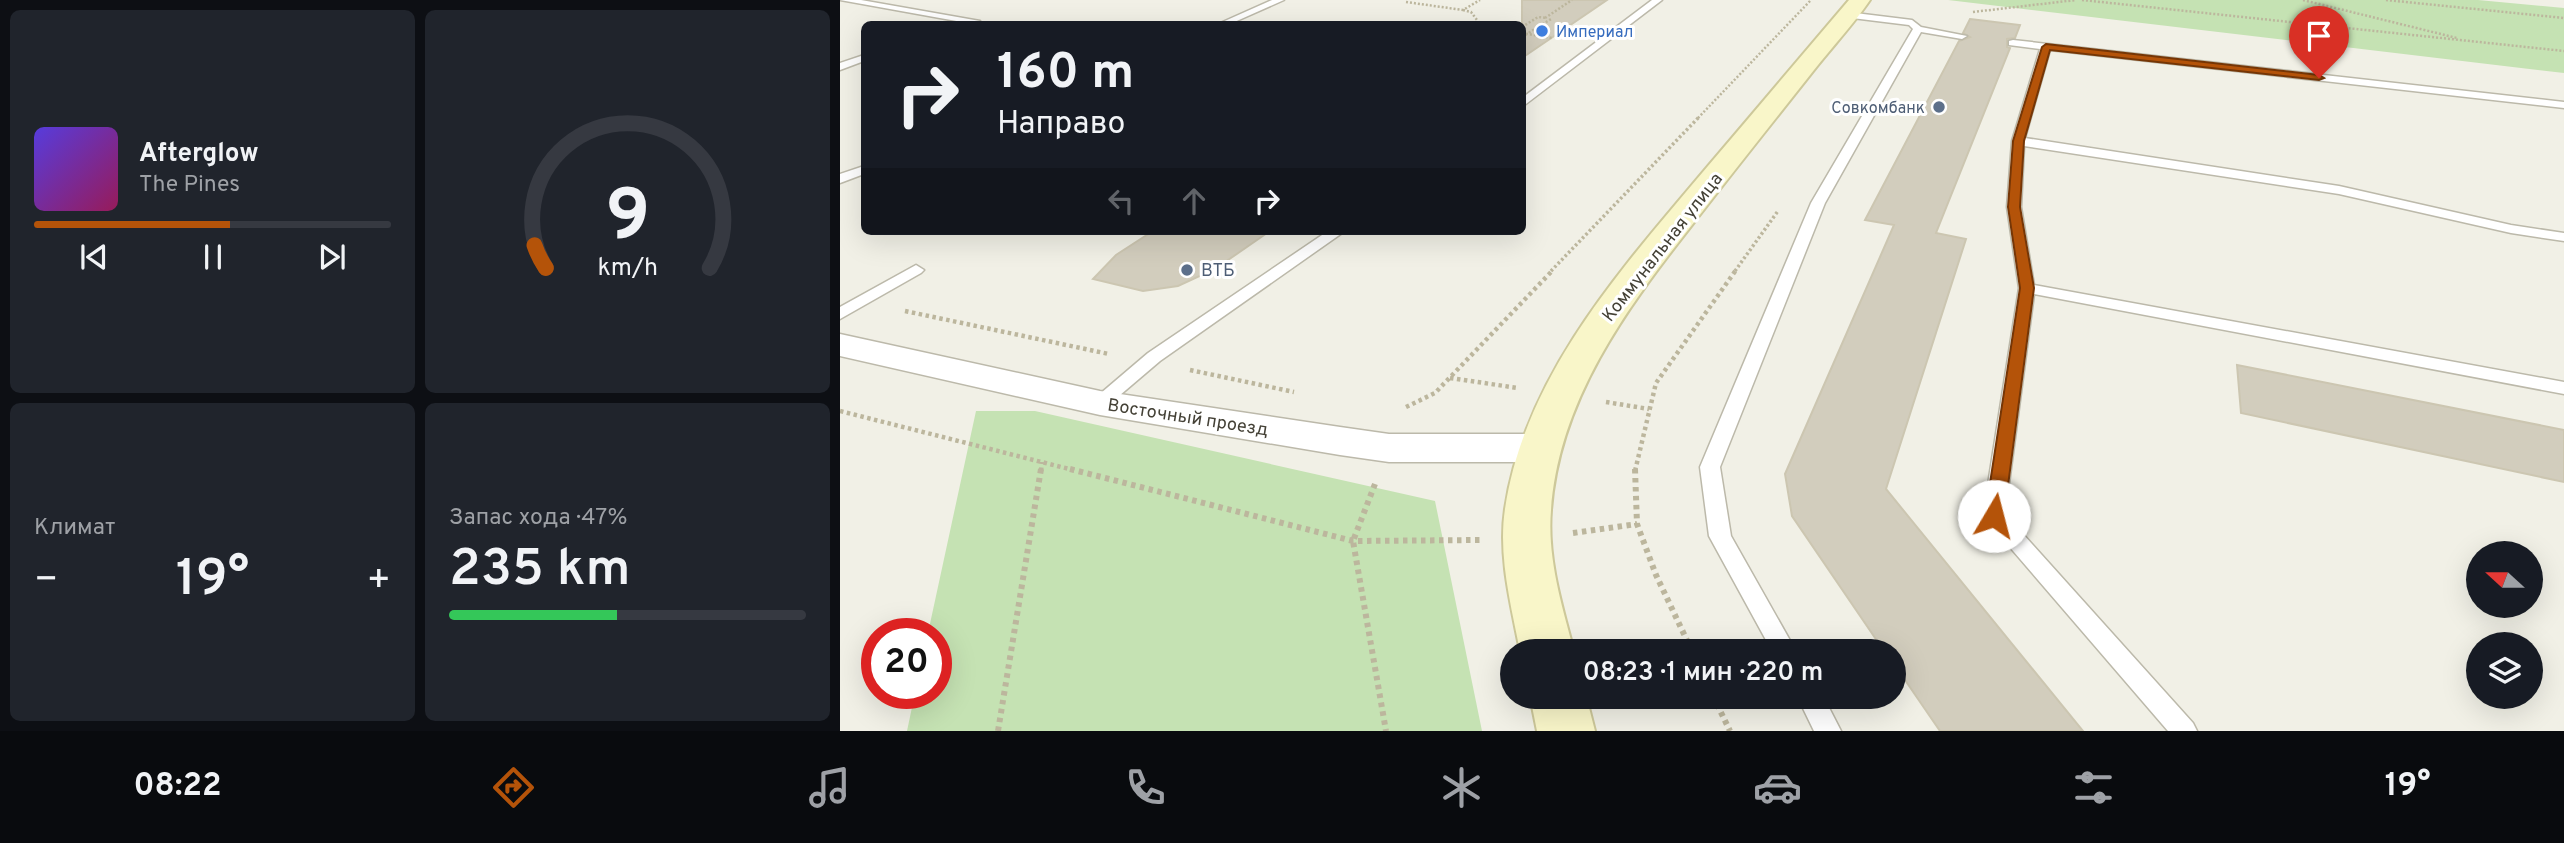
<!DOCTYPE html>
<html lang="ru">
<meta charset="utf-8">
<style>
:root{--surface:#171b24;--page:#20242c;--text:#f1f3f6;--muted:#9ea1a6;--line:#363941;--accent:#b45309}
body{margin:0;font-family:Overpass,sans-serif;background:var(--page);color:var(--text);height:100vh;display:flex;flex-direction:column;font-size:26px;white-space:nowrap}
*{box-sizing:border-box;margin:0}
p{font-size:23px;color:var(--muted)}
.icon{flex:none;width:38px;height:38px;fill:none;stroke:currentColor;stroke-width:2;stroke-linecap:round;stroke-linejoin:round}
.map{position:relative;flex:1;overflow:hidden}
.sheet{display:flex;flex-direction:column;gap:10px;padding:10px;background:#0d0f14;width:840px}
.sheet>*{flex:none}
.top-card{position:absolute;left:21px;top:21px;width:665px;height:214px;border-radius:10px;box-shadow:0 7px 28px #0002;background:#171b24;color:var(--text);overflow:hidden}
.needle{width:46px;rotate:291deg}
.controls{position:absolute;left:1626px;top:541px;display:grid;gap:14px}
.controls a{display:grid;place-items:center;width:77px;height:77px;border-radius:50%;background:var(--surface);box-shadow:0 7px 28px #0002;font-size:35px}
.speed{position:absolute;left:21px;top:618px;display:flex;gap:14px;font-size:35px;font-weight:700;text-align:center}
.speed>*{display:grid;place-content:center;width:91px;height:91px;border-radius:50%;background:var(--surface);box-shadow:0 7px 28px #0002;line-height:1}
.speed .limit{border:10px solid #d22;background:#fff;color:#111}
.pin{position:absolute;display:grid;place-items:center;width:60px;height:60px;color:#fff;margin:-72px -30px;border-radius:50% 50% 50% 0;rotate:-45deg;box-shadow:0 0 7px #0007}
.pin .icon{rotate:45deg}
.me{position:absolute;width:77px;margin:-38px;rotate:8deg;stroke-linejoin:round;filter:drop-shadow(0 0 5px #0008)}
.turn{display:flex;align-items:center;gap:24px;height:147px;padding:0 21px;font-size:32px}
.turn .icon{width:91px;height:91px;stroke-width:2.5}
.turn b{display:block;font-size:49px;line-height:60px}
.lanes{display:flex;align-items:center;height:66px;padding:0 21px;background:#0003;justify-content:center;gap:35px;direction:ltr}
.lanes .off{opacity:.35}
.big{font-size:52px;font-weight:600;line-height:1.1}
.sheet .card{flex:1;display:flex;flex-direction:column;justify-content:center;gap:10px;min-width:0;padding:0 24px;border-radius:10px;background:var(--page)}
.sheet .dial{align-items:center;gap:0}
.dial svg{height:182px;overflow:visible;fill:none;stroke:var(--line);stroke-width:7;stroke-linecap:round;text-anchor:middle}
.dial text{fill:var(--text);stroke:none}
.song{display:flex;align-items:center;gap:21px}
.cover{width:84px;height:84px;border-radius:10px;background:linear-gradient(135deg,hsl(250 70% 55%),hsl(330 70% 35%))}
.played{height:7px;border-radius:4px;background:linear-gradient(90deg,var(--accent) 55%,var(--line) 55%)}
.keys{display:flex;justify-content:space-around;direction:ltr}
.heat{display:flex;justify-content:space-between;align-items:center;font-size:38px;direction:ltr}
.charge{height:10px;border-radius:5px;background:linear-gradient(90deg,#34c759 47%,var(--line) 0)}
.sheet .tiles{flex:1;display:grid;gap:10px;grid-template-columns:repeat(2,1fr)}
.trip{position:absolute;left:660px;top:639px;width:406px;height:70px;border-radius:35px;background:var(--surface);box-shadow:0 7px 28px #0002;font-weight:600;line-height:70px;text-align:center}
.menu{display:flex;height:112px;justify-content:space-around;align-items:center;background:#090b0e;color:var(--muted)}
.menu .icon{width:49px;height:49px}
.menu .on{color:var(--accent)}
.menu b{font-size:32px;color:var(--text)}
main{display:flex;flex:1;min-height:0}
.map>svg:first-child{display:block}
.green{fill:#c5e2b3}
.building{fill:#d2cdbd;stroke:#ccc6b1;stroke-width:2}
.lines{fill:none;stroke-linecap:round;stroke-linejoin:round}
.service-casing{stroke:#bcb9aa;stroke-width:3}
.minor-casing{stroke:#bcb9aa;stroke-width:3}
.secondary-casing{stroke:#cdc89a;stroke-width:4}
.path-far3{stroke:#bcb69d;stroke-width:2.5;stroke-dasharray:2 2;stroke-linecap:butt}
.path-far2{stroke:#bcb69d;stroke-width:3.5;stroke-dasharray:2.5 2.5;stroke-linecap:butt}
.path-far1{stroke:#bcb69d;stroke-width:4.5;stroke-dasharray:3.5 3.5;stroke-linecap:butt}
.path{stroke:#bcb69d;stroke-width:6;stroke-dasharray:4.5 4.5;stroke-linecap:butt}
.service{fill:#fff;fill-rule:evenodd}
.minor{fill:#fff;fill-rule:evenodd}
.secondary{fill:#f9f6c9;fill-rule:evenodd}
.route{fill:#b45309;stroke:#753606;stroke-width:2}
.shop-dot{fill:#3f7fe0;stroke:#fff;stroke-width:2.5}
.service-dot{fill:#5c6f8a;stroke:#fff;stroke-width:2.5}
.labels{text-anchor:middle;stroke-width:6;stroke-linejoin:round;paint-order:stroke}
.far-shop-label{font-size:16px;fill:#366cbe;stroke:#fff;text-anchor:start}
.far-service-label{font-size:16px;fill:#4e5e75;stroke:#fff;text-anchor:end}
.street-label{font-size:18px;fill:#444136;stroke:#fff}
.service-label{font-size:18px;fill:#4e5e75;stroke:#fff;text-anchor:start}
</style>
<main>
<section class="sheet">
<div class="tiles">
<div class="card">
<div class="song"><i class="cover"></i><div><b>Afterglow</b><p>The Pines</p></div></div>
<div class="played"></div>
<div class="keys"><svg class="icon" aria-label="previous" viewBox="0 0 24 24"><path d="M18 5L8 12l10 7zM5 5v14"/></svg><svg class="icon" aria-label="pause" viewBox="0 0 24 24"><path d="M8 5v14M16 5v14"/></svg><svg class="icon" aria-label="next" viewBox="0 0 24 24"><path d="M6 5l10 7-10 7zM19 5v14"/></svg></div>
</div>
<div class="card dial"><svg viewBox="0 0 100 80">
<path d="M14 69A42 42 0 1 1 86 69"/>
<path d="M14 69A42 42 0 0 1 9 59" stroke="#b45309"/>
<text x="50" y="56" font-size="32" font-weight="700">9</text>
<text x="50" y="72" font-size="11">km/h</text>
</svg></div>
<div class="card"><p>Климат</p>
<div class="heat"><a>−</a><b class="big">19°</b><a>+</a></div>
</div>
<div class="card"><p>Запас хода · 47%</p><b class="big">235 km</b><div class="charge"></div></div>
</div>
</section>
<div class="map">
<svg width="1724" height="731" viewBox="0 0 1724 731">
<rect width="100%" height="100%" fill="#f1f0e6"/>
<path class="green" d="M 1108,0 L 1638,0 L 1724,8 L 1724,73 Z
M 136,411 L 195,411 L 595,501 L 642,731 L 67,731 L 75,693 L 96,693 L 96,634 L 88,633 Z"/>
<path class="building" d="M 682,0 L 767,0 L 682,58 Z
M 1130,19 L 1180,25 L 1175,38 L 1167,39 L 1167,47 L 1170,48 L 1096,233 L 1126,239 L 1046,489 L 1243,731 L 1100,731 L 1054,664 L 1054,651 L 1044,651 L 952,516 L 945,474 L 1054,225 L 1025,220 L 1119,41 L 1130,37 L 1123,33 Z
M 313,231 L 430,231 L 375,269 L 338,286 L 303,291 L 253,279 L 276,255 Z
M 1397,365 L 1724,430 L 1724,482 L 1401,413 Z"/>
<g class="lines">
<defs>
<path id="service" d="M 0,0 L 21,0 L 140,21 L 133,24 L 121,24 L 122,22 Z
M 432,0 L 444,0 L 390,24 L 378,24 Z
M 812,0 L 822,0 L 682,107 L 682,98 Z
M 1007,12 L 1072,20 L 1081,27 L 1127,36 L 1122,39 L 1081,32 L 985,203 L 880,467 L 891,536 L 956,651 L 932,651 L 869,536 L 860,467 L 971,203 L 1073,29 L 1069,25 L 1004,17 L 1002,15 Z
M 1173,40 L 1724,102 L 1724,108 L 1210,50 L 1185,138 L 1499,186 L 1671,225 L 1724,233 L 1724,241 L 1671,233 L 1499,194 L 1184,146 L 1181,207 L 1194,285 L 1724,382 L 1724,394 L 1194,294 L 1165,514 L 1353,723 L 1357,731 L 1328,731 L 1143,516 L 1179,288 L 1167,207 L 1172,141 L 1200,49 L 1169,45 L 1169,41 Z
M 24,55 L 24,61 L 0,70 L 0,63 Z
M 24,166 L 24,174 L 0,183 L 0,174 Z
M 488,231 L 505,231 L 320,361 L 266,407 L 254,407 L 251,403 L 254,399 L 308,353 Z
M 76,265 L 84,270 L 81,273 L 0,319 L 0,307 Z
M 957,696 L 983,696 L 1001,731 L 974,731 Z"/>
<path id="minor" d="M 0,334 L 260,391 L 500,427 L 549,434 L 701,434 L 715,438 L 721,448 L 715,458 L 701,462 L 549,462 L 500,455 L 260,415 L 0,356 Z"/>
<path id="secondary" d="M 1009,0 L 1030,0 C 1013,25 992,47 974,70 C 933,122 892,173 852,225 C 786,309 719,400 711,510 C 707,558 722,606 734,651 L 680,651 C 671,605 658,556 665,509 C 685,374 783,267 868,166 C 915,111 962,55 1009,0 Z
M 690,696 L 746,696 L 755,731 L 697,731 Z"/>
</defs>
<use href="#service" class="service-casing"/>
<use href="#minor" class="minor-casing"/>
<use href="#secondary" class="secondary-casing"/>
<path class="path-far3" d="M 1242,0 L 1724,51
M 1463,0 L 1617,38
M 1546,0 L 1724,18
M 566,2 L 623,10 L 640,0
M 623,10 L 631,12 L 640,24
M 1133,12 L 1236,0
M 705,18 L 732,0
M 682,27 L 698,17 L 707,18
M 682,33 L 712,38
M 682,37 L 711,19
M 858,118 L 971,0"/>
<path class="path-far2" d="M 711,271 L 860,116
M 895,271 L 938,211"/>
<path class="path-far1" d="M 65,311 L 269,354
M 350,370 L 454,392
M 610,378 L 678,388
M 766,402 L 809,409
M 566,407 L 595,393 L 713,270
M 0,411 L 237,471
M 201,471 L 202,462
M 795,471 L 816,383 L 896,270"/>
<path class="path" d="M 230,469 L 513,541 L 641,540
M 795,469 L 797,524 L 816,575 L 852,651
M 535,484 L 513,541 L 546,731
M 733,533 L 797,524
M 873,696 L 890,731
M 158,731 L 201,469"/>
<use href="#service" class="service"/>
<use href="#minor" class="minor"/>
<use href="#secondary" class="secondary"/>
</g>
<path class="route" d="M 1206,44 L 1479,75 L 1484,78 L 1479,80 L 1210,50 L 1184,141 L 1180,207 L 1194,288 L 1164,516 L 1161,521 L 1148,521 L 1145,516 L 1180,288 L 1168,207 L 1173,141 L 1202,47 Z"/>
<circle class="shop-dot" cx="702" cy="31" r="7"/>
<g class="service-dot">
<circle cx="1099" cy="107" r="7"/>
<circle cx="347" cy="270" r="7"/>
</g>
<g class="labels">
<g class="far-shop-label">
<text x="716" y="37">Империал</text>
</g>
<g class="far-service-label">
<text x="1085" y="113">Совкомбанк</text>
</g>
<g class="street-label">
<text transform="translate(822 247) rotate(-52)" y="6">Коммунальная улица</text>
<text transform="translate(348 417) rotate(9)" y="6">Восточный проезд</text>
</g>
<g class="service-label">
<text x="361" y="276">ВТБ</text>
</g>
</g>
</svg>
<div class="controls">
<a><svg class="needle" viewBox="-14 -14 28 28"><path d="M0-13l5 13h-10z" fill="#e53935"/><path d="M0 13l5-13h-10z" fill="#9ea1a6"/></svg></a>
<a><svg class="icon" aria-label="layers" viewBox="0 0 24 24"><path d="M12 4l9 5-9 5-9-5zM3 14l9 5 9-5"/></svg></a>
</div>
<div class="speed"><div class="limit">20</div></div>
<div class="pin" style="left:1479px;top:78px;background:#d93025"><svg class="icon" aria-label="arrive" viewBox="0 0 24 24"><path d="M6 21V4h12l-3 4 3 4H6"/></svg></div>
<svg class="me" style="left:1154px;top:516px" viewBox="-20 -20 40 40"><circle r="19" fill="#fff"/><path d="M0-13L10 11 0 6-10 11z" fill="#b45309"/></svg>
<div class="trip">08:23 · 1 мин · 220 m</div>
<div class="top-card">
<div class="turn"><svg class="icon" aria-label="right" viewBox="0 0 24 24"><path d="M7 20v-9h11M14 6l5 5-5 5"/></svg><div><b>160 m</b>Направо</div></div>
<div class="lanes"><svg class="icon off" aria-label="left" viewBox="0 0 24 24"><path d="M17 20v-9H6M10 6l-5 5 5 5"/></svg><svg class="icon off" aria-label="ahead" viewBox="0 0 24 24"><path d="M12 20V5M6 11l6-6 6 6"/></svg><svg class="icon" aria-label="right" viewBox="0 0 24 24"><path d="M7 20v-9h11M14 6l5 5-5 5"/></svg></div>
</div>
</div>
</main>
<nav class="menu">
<b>08:22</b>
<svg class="icon on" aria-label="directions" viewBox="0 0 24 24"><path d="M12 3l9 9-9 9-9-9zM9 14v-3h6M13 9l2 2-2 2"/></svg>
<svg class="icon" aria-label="music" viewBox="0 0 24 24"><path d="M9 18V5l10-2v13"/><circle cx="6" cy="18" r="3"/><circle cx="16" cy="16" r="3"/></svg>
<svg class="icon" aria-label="phone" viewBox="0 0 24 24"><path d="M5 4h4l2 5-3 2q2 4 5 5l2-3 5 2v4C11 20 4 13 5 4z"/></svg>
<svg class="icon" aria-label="climate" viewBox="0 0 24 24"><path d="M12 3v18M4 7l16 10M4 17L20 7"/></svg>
<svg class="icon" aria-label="car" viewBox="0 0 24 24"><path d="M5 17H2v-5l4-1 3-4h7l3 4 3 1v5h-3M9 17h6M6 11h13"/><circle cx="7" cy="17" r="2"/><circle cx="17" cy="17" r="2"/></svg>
<svg class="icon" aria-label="filters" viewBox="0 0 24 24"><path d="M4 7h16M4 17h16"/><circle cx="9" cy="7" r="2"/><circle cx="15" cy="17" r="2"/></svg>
<b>19°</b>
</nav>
